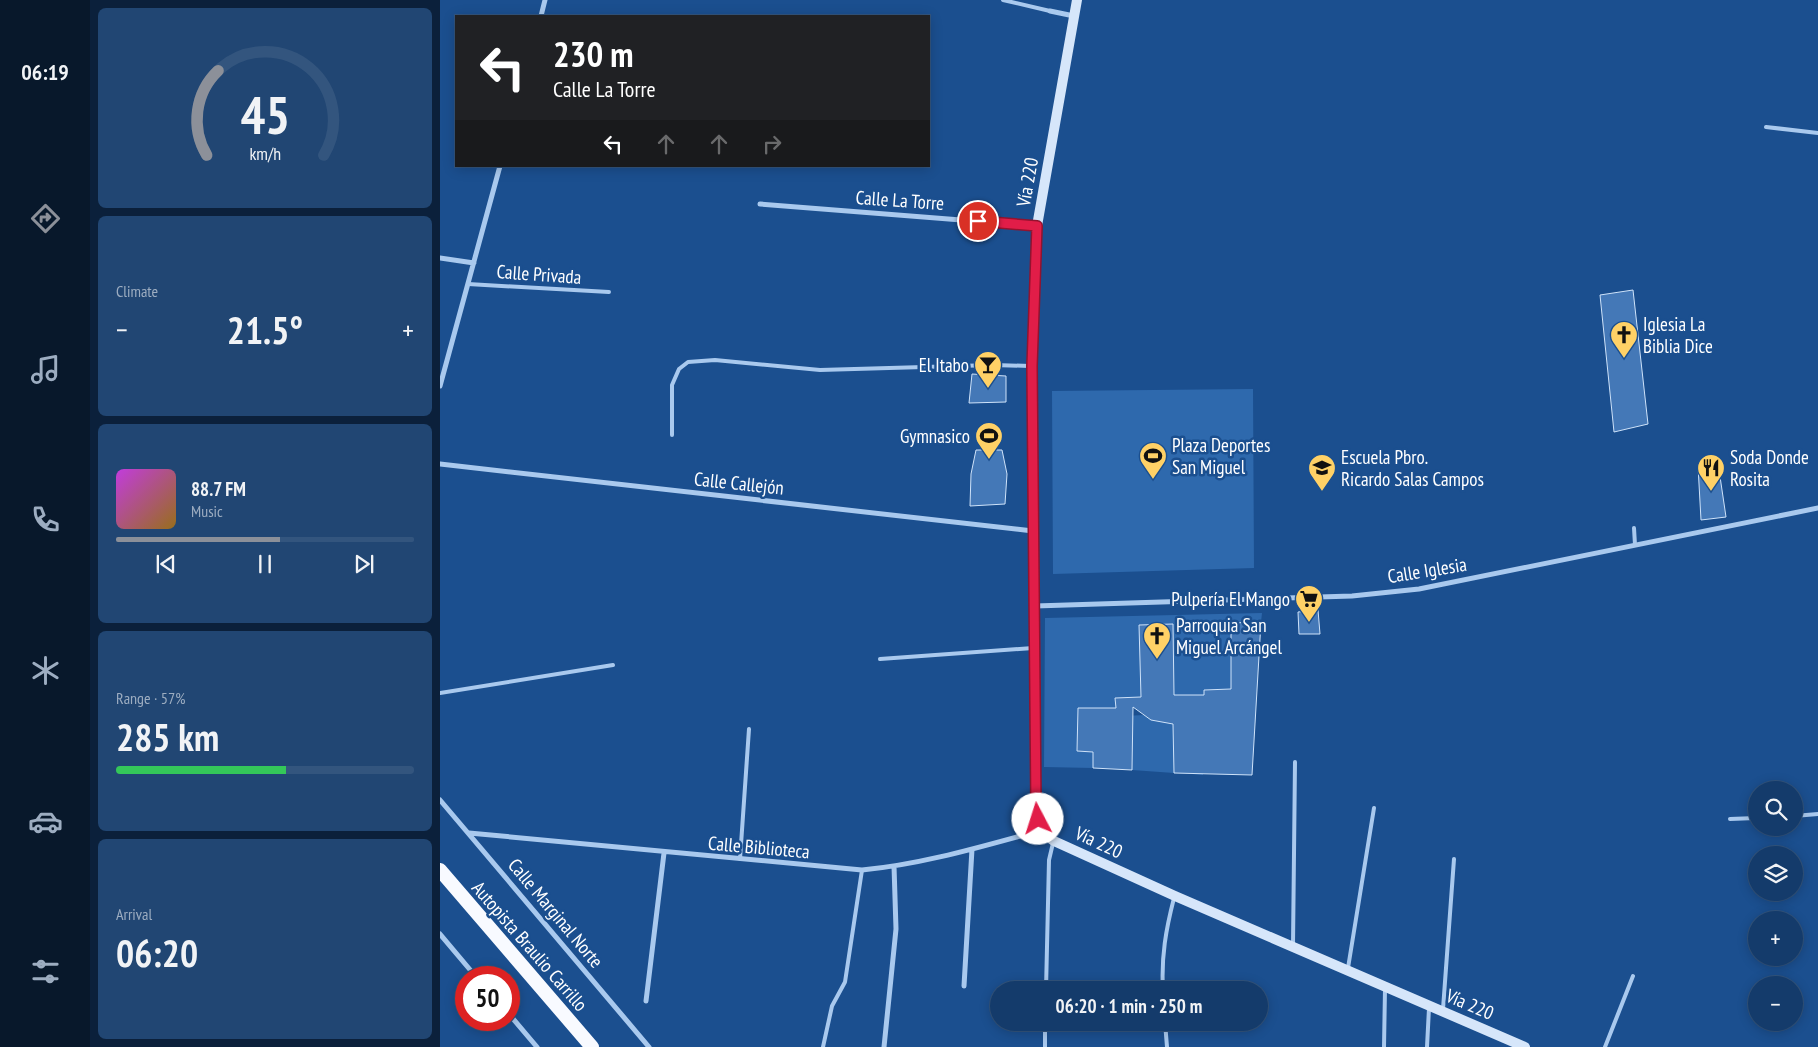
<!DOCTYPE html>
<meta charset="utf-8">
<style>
:root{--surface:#143b6b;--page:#214673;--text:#f1f3f6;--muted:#9dadc1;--line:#33557e;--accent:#8c9099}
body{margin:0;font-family:"PT Sans Narrow",sans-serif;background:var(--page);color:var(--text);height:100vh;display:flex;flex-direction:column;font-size:19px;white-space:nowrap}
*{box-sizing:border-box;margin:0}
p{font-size:16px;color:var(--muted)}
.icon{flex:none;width:28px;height:28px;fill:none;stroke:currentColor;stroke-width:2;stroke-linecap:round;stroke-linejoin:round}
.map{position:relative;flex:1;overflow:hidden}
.sheet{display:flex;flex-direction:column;gap:8px;padding:8px;background:#0b203b;width:350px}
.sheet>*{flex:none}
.top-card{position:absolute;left:15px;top:15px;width:475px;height:152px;border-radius:0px;box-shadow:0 2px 12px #0003,0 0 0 1px var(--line);background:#202124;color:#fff;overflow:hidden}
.controls{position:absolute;left:1308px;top:781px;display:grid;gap:10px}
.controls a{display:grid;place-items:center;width:55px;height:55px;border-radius:50%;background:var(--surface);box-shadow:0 2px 12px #0003,0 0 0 1px var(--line);font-size:25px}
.speed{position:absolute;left:15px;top:966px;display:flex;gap:10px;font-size:25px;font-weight:700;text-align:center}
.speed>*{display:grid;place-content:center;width:65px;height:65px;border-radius:50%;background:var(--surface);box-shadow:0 2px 12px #0003,0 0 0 1px var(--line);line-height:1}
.speed .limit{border:8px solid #d22;background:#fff;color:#111}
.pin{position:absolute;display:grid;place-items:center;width:42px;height:42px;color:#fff;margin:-21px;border:2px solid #fff;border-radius:50%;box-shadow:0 1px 5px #0007}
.me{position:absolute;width:55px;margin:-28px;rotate:355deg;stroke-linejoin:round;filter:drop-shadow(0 0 4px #0008)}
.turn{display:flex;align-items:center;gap:18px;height:105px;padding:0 15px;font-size:22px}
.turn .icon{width:65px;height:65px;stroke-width:2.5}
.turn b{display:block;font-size:35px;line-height:42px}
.lanes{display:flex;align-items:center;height:48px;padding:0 15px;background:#0003;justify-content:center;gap:25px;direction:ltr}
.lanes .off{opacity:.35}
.big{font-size:38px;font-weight:600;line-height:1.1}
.sheet .tile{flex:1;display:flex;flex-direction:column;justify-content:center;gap:8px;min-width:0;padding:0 18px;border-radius:8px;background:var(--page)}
.sheet .dial{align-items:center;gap:0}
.dial svg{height:130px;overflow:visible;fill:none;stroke:var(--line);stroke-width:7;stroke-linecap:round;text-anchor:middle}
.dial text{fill:var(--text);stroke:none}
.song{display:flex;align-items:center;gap:15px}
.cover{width:60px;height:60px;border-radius:8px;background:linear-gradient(135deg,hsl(290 70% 55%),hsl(40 70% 35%))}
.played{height:5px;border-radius:2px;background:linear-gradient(90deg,var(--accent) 55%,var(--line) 55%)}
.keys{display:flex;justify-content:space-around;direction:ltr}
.heat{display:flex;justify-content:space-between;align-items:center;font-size:28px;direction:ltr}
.charge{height:8px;border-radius:4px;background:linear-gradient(90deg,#34c759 57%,var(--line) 0)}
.trip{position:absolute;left:550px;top:981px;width:278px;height:50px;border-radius:25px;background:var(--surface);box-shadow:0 2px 12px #0003,0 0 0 1px var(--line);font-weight:600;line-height:50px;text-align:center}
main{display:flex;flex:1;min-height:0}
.dock{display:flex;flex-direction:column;width:90px;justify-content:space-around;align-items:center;background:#08182b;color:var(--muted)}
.dock .icon{width:35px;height:35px}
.dock .on{color:var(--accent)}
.dock b{font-size:22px;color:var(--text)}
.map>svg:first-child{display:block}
.green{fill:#2e69ad}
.building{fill:#4478b7;stroke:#cfe3fa}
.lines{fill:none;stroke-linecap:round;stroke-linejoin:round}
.service{stroke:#a9c9ee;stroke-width:4}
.minor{stroke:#a9c9ee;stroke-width:5}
.secondary{stroke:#d6e6fa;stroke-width:10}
.trunk{stroke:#f8faff;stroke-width:14}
.route-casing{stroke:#92132f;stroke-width:12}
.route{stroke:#e11d48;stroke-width:9}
.labels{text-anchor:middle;stroke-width:5;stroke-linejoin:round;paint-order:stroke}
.street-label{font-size:19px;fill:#fff;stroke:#1b4f8f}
.poi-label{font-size:19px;fill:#fff;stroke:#1b4f8f;text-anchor:start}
</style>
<main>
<nav class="dock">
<b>06:19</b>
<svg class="icon on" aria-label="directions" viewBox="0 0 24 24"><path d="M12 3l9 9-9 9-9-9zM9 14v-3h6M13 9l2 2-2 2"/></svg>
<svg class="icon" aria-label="music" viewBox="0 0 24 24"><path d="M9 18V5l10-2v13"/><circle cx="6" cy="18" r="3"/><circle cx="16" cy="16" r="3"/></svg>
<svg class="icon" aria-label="phone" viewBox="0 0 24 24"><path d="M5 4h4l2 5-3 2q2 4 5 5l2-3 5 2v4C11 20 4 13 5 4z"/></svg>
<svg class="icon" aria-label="climate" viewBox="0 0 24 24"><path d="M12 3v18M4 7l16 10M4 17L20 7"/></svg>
<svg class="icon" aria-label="car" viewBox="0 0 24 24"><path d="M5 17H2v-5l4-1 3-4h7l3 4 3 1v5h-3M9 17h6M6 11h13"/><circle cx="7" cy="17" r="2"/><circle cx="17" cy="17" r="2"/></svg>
<svg class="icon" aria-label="filters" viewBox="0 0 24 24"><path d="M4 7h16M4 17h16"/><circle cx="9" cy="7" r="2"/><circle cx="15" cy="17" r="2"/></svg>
</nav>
<section class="sheet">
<div class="tile dial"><svg viewBox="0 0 100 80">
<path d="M14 69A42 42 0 1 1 86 69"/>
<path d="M14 69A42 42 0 0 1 21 17" stroke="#8c9099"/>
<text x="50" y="56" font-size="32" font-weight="700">45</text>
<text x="50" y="72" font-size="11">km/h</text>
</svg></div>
<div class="tile"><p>Climate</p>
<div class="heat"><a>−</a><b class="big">21.5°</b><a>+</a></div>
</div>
<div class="tile">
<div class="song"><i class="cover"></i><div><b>88.7 FM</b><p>Music</p></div></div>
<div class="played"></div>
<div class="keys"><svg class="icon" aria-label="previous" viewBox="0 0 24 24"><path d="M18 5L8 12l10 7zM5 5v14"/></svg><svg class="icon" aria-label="pause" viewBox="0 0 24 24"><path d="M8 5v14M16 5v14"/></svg><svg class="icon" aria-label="next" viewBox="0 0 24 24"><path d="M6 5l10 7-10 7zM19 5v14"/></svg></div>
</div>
<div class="tile"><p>Range · 57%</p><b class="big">285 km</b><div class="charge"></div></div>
<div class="tile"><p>Arrival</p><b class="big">06:20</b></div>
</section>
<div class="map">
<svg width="1378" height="1047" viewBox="0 0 1378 1047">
<rect width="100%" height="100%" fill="#1b4f8f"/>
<path class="green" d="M 813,389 L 814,568 L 613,574 L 612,391 Z
M 822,613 L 821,622 L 791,624 L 791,676 L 818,677 L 817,688 L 764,690 L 763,775 L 752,774 L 752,714 L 759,695 L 734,695 L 732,624 L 700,625 L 701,697 L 676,698 L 676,708 L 638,708 L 637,751 L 653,752 L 653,768 L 604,767 L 605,618 Z
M 704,715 C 715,723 722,723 733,715 L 734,773 L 692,770 L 693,730 L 684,716 Z"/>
<path class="building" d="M 1193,290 L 1208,424 L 1174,432 L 1160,295 Z
M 532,374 L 566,376 L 566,402 L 529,403 Z
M 536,450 L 562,450 L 567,474 L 565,504 L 530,506 L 531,474 Z
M 1278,463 L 1286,517 L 1261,520 L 1258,466 Z
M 878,610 L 880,634 L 859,634 L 858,612 Z
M 821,622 L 812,775 L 734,773 L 733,724 L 711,720 L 693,707 L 692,770 L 653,768 L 653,752 L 637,751 L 638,708 L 676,708 L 675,698 L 701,697 L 699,625 L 733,624 L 734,695 L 764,695 L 764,690 L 791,689 L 791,623 Z"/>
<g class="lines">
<path class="service" d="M 563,0 L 610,11
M 1326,127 L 1378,133
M 28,284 L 169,292
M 232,435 L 232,385 L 239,369 L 248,362 L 275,360 L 380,370 L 553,365 L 590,366
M 1194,528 L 1195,545
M 440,659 L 593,648
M 0,693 L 173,665
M 1354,816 L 1378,814
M 1290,819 L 1316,818
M 300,859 L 309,729
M 853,945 L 855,762
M 908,968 L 934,808
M 606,990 L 609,860 L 613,843
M 723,990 C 721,957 726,929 734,898
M 1003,1009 L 1014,859
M 725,1022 L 727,1047
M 383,1047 L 392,1006 L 405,982 L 422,870
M 605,1047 L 605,1022
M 944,1047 L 945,989
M 987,1047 L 989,1008
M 1165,1047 L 1193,976"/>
<path class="minor" d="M 610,11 L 634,16
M 101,16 L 105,0
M 320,204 L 597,226
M 0,258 L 34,263
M 0,386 L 60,166
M 0,464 L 593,531
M 595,606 L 912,596 L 979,589 L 1378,508
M 0,800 L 209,1047
M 29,833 L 422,870 C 484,864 543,846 602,830
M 0,934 L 37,978
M 524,986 L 532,849
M 206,1001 L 224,853
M 69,1014 L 97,1047
M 444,1047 L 456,929 L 454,866"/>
<path class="secondary" d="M 637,0 L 597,226 L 592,366 L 596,806 C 598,821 600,832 614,841 L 735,896 L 1085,1047"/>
<path class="trunk" d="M 0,870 L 152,1047"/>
</g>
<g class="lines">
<defs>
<path id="route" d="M 538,221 L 597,226 L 592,366 L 596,806 L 598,819"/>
</defs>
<use href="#route" class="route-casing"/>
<use href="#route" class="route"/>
</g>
<defs>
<symbol id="church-pin" viewBox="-11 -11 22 30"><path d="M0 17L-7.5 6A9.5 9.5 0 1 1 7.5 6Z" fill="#ffd166" stroke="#1b4f8f"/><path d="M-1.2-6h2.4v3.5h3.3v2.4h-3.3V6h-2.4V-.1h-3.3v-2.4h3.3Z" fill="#111"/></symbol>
<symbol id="bar-pin" viewBox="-11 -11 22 30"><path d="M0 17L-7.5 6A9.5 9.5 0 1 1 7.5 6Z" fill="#ffd166" stroke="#1b4f8f"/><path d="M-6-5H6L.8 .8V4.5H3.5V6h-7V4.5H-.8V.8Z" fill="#111"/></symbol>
<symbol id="stadium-pin" viewBox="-11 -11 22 30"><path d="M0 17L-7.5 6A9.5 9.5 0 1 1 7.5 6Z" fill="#ffd166" stroke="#1b4f8f"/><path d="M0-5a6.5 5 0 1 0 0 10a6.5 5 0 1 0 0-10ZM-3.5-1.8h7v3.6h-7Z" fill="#111"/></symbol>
<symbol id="school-pin" viewBox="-11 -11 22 30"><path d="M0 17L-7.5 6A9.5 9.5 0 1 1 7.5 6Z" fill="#ffd166" stroke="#1b4f8f"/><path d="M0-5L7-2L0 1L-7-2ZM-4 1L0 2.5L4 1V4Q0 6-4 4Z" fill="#111"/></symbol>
<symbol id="restaurant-pin" viewBox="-11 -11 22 30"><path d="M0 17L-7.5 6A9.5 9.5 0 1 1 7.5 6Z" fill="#ffd166" stroke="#1b4f8f"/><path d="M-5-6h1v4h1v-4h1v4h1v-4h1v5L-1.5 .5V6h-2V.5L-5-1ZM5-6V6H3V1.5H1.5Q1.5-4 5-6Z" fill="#111"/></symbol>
<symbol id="supermarket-pin" viewBox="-11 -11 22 30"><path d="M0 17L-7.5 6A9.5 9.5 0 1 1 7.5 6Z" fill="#ffd166" stroke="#1b4f8f"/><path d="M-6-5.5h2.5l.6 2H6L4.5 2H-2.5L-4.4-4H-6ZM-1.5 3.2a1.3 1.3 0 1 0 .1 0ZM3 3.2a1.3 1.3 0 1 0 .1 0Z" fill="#111"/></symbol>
</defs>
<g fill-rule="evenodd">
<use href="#church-pin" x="1168" y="319" width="32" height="43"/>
<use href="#bar-pin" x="532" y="349" width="32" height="43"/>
<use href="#stadium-pin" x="533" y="420" width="32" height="43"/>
<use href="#stadium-pin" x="697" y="440" width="32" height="43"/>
<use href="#school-pin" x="866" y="452" width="32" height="43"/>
<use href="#restaurant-pin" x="1255" y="452" width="32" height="43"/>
<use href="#supermarket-pin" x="853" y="583" width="32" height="43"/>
<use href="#church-pin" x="701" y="620" width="32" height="43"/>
</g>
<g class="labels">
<g class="street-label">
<text transform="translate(587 182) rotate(-80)" y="7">Vía 220</text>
<text transform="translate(460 200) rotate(4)" y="7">Calle La Torre</text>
<text transform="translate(99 274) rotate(4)" y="7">Calle Privada</text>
<text transform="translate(299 483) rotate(6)" y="7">Calle Callejón</text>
<text transform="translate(987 570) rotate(-9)" y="7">Calle Iglesia</text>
<text transform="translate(659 842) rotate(25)" y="7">Vía 220</text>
<text transform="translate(319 847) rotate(5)" y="7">Calle Biblioteca</text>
<text transform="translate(116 913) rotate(50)" y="7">Calle Marginal Norte</text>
<text transform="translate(90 946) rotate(49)" y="7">Autopista Braulio Carrillo</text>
<text transform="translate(1030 1004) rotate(23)" y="7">Vía 220</text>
</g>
<g class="poi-label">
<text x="1203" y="331">Iglesia La<tspan x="1203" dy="22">Biblia Dice</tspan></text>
<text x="529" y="372" text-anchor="end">El Itabo</text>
<text x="530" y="443" text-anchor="end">Gymnasico</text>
<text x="732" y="452">Plaza Deportes<tspan x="732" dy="22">San Miguel</tspan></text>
<text x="901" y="464">Escuela Pbro.<tspan x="901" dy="22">Ricardo Salas Campos</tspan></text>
<text x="1290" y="464">Soda Donde<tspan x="1290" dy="22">Rosita</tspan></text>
<text x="850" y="606" text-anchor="end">Pulpería El Mango</text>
<text x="736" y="632">Parroquia San<tspan x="736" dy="22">Miguel Arcángel</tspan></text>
</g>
</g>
</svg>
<div class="controls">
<a><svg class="icon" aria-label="search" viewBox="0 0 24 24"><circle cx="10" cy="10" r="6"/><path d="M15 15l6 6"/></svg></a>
<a><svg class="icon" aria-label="layers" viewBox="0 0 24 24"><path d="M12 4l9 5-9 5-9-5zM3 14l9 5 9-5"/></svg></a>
<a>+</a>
<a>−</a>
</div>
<div class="speed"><div class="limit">50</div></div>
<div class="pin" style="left:538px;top:221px;background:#d93025"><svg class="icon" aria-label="arrive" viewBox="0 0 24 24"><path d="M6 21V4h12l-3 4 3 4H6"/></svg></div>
<svg class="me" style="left:598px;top:819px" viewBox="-20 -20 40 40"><circle r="19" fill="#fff"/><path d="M0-13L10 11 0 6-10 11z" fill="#e11d48"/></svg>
<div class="trip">06:20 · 1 min · 250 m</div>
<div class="top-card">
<div class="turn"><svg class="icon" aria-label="left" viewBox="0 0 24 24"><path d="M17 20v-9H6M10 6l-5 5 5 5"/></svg><div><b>230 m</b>Calle La Torre</div></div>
<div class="lanes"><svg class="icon" aria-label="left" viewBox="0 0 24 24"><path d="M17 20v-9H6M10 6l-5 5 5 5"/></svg><svg class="icon off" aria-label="ahead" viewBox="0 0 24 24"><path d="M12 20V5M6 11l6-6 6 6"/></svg><svg class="icon off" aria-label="ahead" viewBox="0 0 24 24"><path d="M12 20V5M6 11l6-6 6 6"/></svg><svg class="icon off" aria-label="right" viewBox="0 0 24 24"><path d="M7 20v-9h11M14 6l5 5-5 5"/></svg></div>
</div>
</div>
</main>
